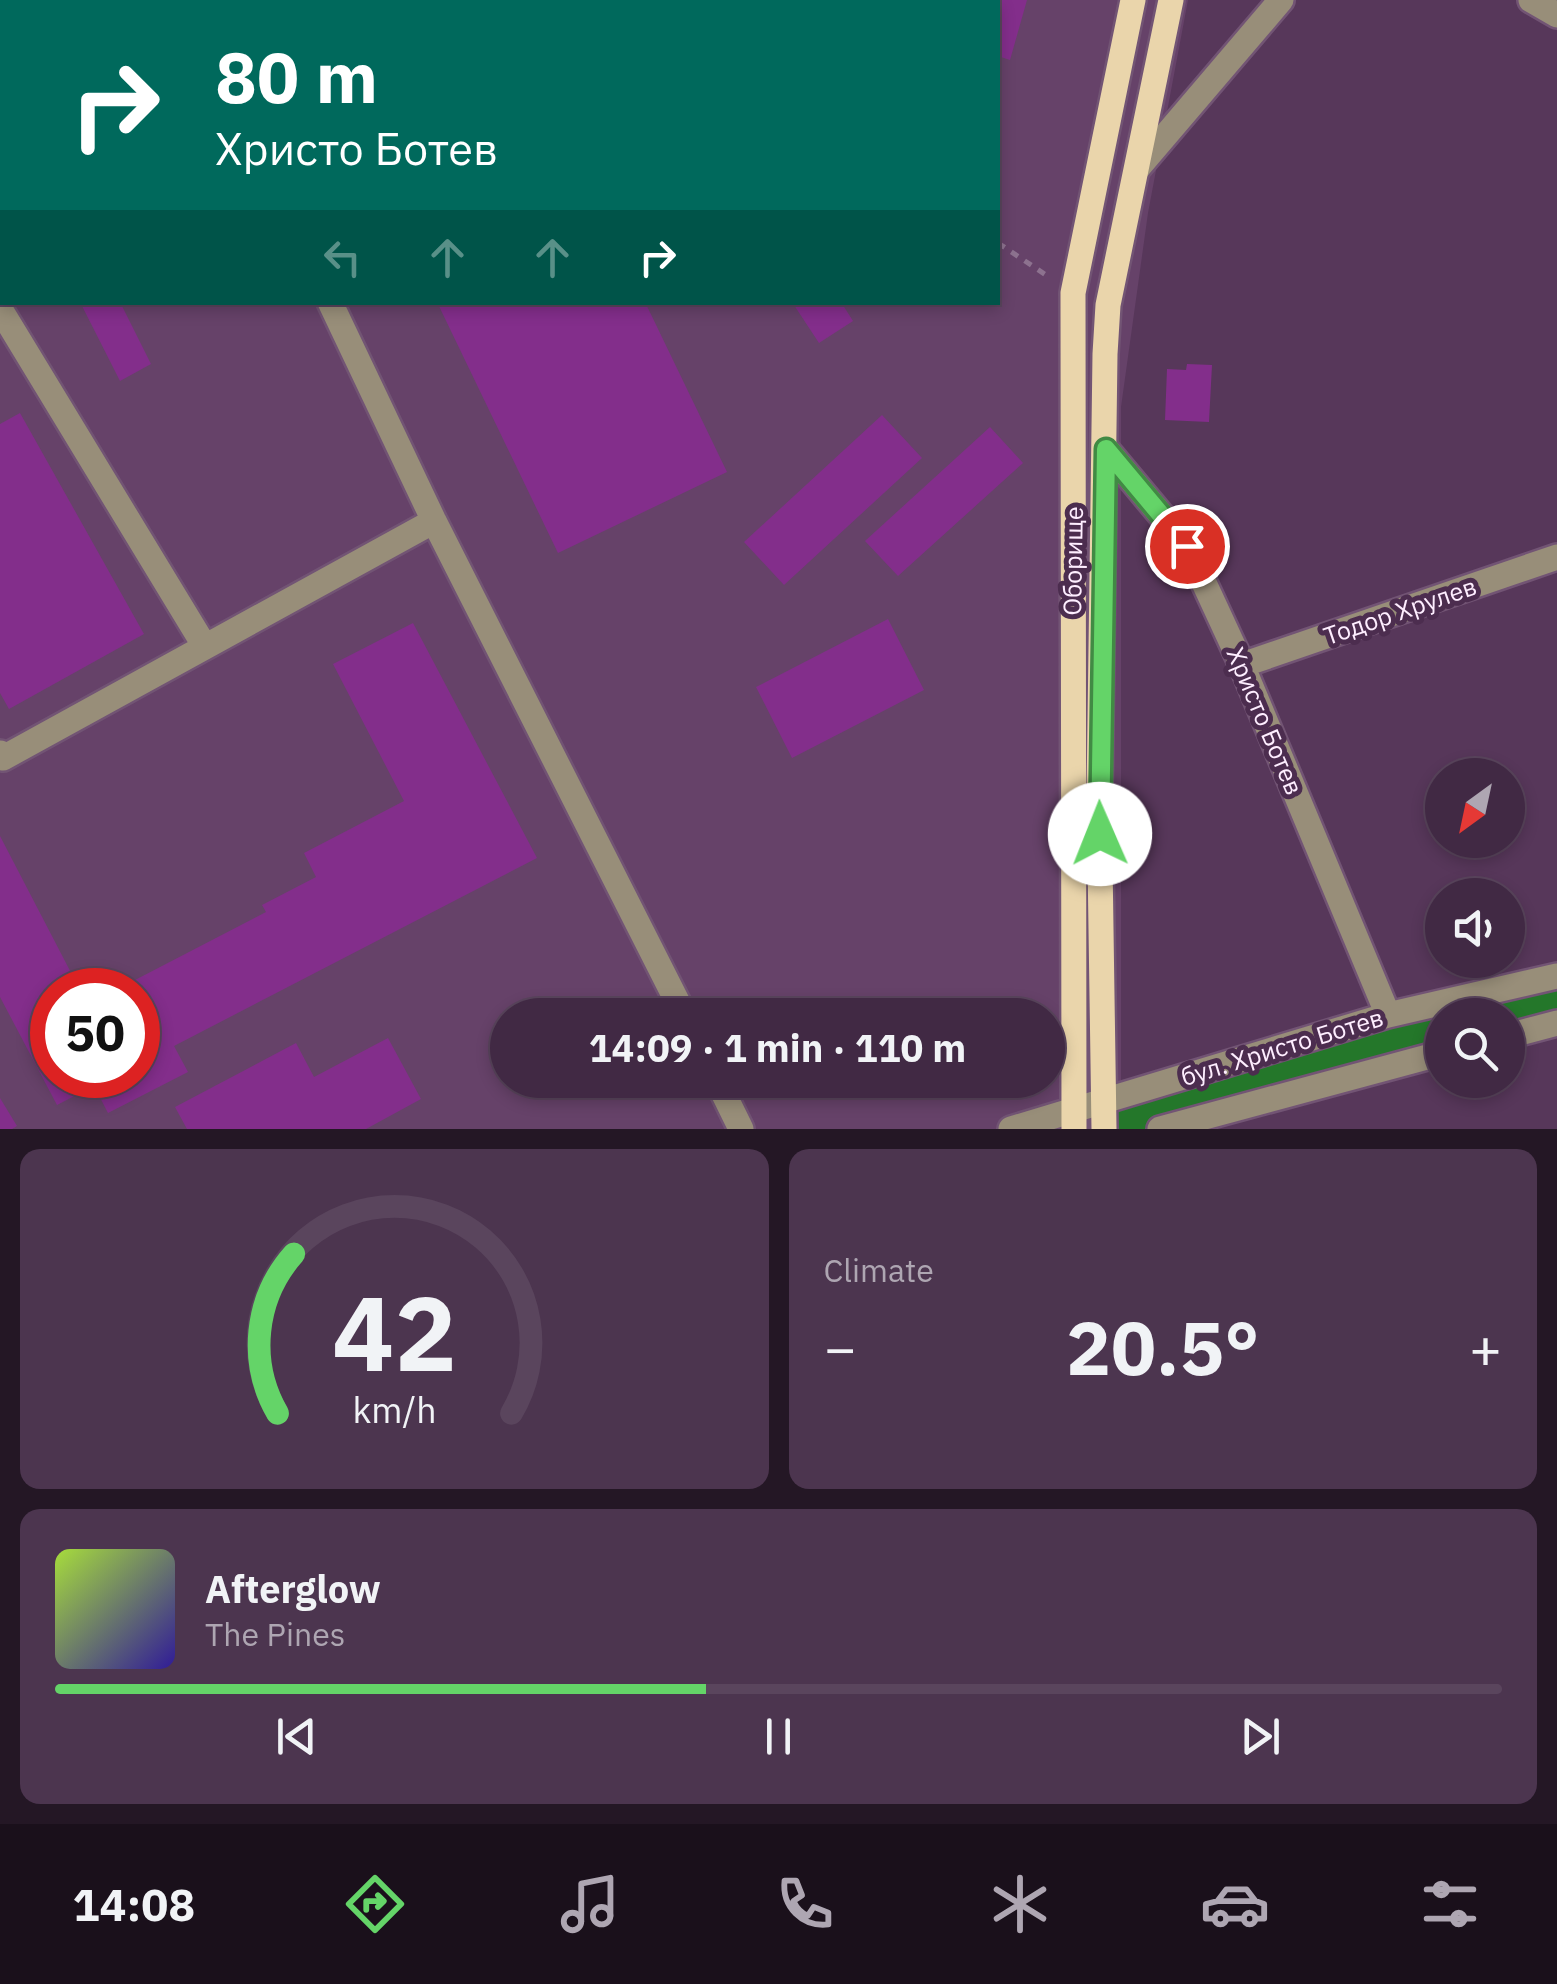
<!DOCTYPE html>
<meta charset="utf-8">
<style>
:root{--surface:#412944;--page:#4c354f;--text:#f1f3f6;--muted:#aea6b2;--line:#5a455d;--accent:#64d468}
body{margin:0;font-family:"IBM Plex Sans",sans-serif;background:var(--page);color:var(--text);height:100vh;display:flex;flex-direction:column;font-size:38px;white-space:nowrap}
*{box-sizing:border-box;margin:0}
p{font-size:32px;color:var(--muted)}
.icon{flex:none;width:55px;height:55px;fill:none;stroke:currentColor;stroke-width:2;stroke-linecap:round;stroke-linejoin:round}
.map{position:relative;height:1129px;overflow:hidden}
.sheet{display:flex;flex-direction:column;gap:20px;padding:20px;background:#241725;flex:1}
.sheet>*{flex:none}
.hud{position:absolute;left:0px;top:0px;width:1000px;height:305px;box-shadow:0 5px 15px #0003,0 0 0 2px var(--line);background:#00695c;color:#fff;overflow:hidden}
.needle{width:65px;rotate:213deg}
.tools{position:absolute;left:1425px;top:758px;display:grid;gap:20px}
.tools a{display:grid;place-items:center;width:100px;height:100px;border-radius:50%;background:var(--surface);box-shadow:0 5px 15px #0003,0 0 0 2px var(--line);font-size:50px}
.speed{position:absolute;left:30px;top:968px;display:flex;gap:20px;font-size:50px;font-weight:700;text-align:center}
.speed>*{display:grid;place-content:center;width:130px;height:130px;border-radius:50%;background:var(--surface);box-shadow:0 5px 15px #0003,0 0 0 2px var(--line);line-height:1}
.speed .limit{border:15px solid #d22;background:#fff;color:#111}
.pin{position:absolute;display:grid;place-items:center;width:85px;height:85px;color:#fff;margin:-42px;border:5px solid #fff;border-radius:50%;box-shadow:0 2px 10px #0007}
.me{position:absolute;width:110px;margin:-55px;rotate:359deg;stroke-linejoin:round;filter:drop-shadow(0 0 8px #0008)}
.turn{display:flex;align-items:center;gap:35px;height:210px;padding:0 50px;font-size:45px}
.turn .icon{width:130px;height:130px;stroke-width:2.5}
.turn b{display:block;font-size:70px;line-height:85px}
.lanes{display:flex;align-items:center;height:95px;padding:0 50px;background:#0003;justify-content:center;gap:50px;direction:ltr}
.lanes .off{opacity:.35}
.big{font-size:75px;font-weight:700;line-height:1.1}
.sheet .tile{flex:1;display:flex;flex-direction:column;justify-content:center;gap:15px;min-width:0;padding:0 35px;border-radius:20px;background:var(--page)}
.sheet .dial{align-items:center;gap:0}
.dial svg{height:260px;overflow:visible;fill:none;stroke:var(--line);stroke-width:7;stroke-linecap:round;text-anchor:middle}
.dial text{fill:var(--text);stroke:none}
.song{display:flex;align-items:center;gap:30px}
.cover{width:120px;height:120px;border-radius:15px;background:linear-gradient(135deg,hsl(80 70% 55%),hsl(250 70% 35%))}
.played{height:10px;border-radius:5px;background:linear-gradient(90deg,var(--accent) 45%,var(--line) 45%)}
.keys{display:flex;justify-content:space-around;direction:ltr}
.heat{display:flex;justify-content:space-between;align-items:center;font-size:55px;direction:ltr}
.sheet .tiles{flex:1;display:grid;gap:20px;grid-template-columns:1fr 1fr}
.tile:last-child{grid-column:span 2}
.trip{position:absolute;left:490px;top:998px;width:575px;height:100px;border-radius:50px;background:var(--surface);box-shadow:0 5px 15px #0003,0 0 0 2px var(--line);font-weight:700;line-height:100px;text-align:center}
.tabs{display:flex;height:160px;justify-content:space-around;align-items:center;background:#1a101b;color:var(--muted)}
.tabs .icon{width:70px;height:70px}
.tabs .on{color:var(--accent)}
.tabs b{font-size:45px;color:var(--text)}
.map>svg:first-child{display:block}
.built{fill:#664269;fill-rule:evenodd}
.green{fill:#24772a}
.building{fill:#832e8b}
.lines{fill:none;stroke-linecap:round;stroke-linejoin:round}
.minor-casing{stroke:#725474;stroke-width:30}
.major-casing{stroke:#725474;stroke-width:30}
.path{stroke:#8d728f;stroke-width:5;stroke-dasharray:8 8;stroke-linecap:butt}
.minor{stroke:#988e79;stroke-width:25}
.major{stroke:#ead5ab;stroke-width:25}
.route-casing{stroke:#418a44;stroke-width:25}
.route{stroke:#64d468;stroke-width:18}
.labels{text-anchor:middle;stroke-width:10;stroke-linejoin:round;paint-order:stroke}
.street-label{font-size:25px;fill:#feeeff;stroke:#4c2d4f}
</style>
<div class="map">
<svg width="1557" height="1129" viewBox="0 0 1557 1129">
<rect width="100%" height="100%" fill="#57375a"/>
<path class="built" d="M 0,0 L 1188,0 L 1148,213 L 1121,407 L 1121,1129 L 0,1129 ZM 2,2 L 998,2 L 998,302 L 2,302 ZM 52,990 L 138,990 L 138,1075 L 52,1075 ZM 508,1015 L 1048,1015 L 1048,1080 L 508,1080 Z"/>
<path class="green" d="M 1557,976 L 1557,1023 L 1508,1036 L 1508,1015 L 1442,1015 L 1442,1053 L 1160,1129 L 1104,1129 L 1106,1100 Z"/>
<path class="building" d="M 998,0 L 1027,0 L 1010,60 L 998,56 Z
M 80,302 L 120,302 L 151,364 L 120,381 Z
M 437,302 L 645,302 L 727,472 L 558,553 Z
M 792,302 L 841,302 L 853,321 L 819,343 Z
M 1187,364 L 1212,365 L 1209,422 L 1165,420 L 1167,369 L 1186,370 Z
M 20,413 L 144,634 L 9,709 L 0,693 L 0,424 Z
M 882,415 L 922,458 L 784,585 L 744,542 Z
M 990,427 L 1023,463 L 898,576 L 865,541 Z
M 888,619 L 924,690 L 792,758 L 756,687 Z
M 413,623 L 537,858 L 174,1046 L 188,1072 L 108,1113 L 94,1086 L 57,1105 L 0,997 L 0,836 L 80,990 L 52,990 L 52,1075 L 138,1075 L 138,997 L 142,994 L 135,980 L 266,912 L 262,905 L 316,877 L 304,853 L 404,801 L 333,664 Z
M 388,1038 L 421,1099 L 366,1129 L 187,1129 L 175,1107 L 296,1043 L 314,1077 Z
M 0,1098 L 17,1126 L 12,1129 L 0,1129 Z"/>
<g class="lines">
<defs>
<path id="minor" d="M 178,0 L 179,2
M 1531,0 L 1557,15
M 1137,169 L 1281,0
M 0,209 L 2,208
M 330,302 L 434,521 L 684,1015
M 0,309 L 204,645
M 1106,449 L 1187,546 L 1242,665 L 1388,1015
M 1242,665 L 1557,557
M 0,753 L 3,758 L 434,521
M 1508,1036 L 1557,1023
M 717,1080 L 741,1129
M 1011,1129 L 1388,1015 L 1557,976
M 1160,1129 L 1442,1053"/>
<path id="major" d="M 1074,1129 L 1073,293 L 1133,0
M 1104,1129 L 1099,795 L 1105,354 L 1108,305 L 1171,0"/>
</defs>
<use href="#minor" class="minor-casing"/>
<use href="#major" class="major-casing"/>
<path class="path" d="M 686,0 L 689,2
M 998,243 L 1049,277"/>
<use href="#minor" class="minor"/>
<use href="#major" class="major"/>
</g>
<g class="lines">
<defs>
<path id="route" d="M 1100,834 L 1106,449 L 1187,546"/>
</defs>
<use href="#route" class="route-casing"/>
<use href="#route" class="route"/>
</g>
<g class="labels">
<g class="street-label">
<text transform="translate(1073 561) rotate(-89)" y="9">Оборище</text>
<text transform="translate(1400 611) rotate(-19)" y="9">Тодор Хрулев</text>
<text transform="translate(1265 721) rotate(67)" y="9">Христо Ботев</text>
<text transform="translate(1282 1047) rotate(-17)" y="9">бул. Христо Ботев</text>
</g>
</g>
</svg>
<div class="tools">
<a><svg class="needle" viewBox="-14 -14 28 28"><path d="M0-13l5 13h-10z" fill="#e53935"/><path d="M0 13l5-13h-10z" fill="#aea6b2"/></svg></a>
<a><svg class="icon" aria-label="sound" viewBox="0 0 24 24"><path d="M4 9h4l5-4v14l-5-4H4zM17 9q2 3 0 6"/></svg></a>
<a><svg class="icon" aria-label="search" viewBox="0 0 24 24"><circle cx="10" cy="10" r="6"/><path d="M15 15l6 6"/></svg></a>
</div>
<div class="speed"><div class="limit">50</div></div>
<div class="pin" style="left:1187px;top:546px;background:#d93025"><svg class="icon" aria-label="arrive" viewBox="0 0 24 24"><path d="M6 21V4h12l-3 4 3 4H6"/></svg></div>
<svg class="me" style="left:1100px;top:834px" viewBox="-20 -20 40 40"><circle r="19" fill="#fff"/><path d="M0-13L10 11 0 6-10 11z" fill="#64d468"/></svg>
<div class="trip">14:09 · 1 min · 110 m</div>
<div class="hud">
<div class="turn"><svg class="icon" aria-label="right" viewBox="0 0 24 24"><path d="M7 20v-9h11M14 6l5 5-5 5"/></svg><div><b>80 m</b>Христо Ботев</div></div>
<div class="lanes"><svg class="icon off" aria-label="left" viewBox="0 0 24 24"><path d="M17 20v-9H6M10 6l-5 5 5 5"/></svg><svg class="icon off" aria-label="ahead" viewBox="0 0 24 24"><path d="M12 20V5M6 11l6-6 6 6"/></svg><svg class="icon off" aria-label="ahead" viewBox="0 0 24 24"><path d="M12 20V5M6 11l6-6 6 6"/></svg><svg class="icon" aria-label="right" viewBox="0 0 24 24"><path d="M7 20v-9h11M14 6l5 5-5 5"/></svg></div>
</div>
</div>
<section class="sheet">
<div class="tiles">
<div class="tile dial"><svg viewBox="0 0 100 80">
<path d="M14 69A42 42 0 1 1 86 69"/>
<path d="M14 69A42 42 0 0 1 19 20" stroke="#64d468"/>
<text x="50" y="56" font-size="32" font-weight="700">42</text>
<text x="50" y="72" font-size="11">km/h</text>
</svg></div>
<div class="tile"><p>Climate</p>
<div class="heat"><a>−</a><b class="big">20.5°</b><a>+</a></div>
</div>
<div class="tile">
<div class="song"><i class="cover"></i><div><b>Afterglow</b><p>The Pines</p></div></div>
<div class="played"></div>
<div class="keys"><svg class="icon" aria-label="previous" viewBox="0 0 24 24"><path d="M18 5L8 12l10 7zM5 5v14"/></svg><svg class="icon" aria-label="pause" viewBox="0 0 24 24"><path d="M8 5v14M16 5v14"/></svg><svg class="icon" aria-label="next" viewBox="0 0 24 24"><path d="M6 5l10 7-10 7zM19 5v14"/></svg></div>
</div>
</div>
</section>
<nav class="tabs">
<b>14:08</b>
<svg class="icon on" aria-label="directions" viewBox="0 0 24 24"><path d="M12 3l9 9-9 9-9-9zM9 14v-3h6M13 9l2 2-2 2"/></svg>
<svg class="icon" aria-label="music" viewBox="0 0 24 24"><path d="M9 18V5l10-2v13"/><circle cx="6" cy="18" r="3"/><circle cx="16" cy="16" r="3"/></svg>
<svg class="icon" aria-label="phone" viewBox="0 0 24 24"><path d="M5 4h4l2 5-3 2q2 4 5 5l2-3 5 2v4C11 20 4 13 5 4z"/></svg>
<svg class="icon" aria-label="climate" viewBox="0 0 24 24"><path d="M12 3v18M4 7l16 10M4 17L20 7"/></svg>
<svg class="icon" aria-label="car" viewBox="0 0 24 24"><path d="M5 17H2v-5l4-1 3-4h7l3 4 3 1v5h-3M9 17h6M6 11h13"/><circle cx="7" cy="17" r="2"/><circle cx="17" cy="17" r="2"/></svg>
<svg class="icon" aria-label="filters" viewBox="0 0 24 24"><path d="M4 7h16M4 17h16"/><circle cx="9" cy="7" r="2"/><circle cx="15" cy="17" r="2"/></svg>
</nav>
